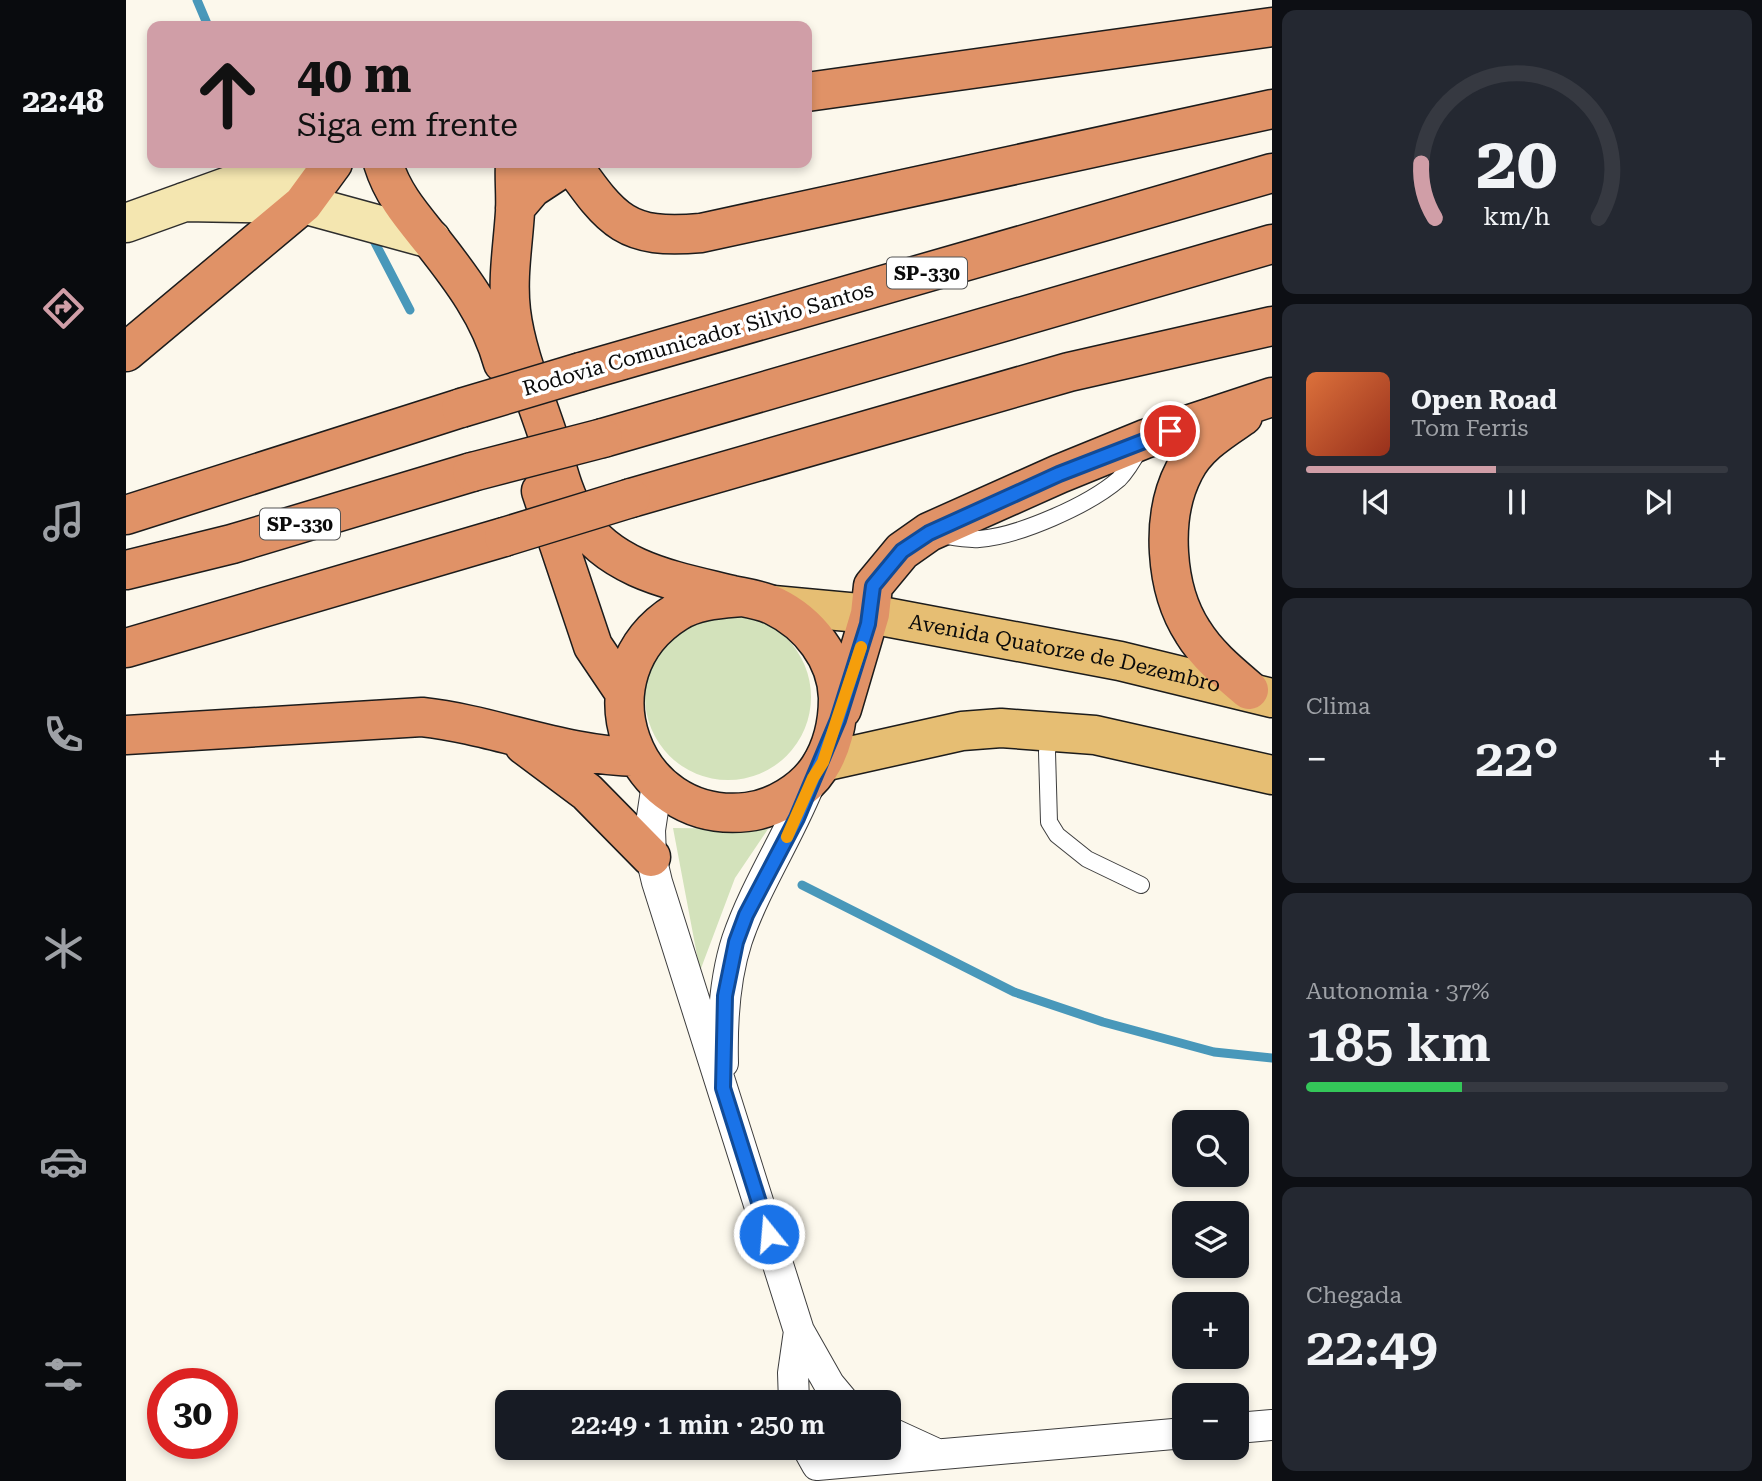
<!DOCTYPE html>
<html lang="pt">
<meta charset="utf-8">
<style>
:root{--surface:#171b24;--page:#242831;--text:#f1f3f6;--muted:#9ea1a6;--line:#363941;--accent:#d09ea7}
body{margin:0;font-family:"Roboto Serif",serif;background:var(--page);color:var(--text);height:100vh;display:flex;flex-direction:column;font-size:26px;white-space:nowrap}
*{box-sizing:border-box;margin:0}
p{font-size:23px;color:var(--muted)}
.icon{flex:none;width:38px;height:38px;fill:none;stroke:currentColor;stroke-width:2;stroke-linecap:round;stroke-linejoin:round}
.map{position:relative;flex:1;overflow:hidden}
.panel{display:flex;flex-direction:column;gap:10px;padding:10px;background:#0d0f14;width:490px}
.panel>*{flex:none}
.banner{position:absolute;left:21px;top:21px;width:665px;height:147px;border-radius:14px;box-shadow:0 4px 10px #0003;background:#d09ea7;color:#111;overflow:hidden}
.fabs{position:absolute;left:1046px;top:1110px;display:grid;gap:14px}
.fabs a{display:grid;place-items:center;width:77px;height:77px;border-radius:14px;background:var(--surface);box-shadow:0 4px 10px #0003;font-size:35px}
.speed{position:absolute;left:21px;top:1368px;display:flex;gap:14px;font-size:35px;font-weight:700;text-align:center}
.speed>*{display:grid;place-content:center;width:91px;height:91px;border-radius:50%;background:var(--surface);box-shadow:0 4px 10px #0003;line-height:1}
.speed .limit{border:10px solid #d22;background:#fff;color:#111}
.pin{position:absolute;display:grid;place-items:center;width:60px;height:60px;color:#fff;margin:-30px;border:4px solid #fff;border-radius:50%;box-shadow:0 2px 7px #0007}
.me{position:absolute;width:77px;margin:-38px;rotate:343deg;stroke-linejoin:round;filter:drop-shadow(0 0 5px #0008)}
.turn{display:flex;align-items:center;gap:24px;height:147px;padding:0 35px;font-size:32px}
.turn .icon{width:91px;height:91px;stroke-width:2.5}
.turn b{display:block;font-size:49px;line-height:60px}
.big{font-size:52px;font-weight:600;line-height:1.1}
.panel .card{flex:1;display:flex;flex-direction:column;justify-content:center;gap:10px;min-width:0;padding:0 24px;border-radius:14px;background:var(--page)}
.panel .dial{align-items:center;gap:0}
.dial svg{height:182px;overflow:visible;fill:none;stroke:var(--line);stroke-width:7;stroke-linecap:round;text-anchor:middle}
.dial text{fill:var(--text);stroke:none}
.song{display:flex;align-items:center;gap:21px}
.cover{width:84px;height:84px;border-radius:10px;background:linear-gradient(135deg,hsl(20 70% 55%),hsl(10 70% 35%))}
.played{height:7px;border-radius:4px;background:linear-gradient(90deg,var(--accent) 45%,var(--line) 45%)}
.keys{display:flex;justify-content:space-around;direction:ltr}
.heat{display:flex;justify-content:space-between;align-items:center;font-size:38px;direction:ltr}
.charge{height:10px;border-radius:5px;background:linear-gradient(90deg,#34c759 37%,var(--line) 0)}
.trip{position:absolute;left:369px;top:1390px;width:406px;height:70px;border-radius:14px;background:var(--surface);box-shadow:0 4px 10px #0003;font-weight:600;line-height:70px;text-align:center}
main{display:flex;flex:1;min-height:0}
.tab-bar{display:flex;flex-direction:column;width:126px;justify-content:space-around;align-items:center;background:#090b0e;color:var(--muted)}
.tab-bar .icon{width:49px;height:49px}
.tab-bar .active{color:var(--accent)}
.tab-bar b{font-size:32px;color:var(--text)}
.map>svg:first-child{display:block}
.green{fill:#d3e2bb}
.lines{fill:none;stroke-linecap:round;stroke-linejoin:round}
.stream{stroke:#4998ba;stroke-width:9}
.lane-casing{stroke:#3e3e3e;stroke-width:18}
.street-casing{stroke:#3e3e3e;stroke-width:32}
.secondary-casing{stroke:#2d2d2d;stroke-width:41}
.primary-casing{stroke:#1c1c1c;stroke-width:41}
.highway-casing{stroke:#1c1c1c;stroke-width:41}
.lane{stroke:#fff;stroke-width:16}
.street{stroke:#fff;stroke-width:30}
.secondary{stroke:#f4e6b0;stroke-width:38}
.primary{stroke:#e6be73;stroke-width:38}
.highway{stroke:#e09267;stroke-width:38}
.highway-bridge-casing{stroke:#1c1c1c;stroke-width:41;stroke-linecap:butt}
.highway-bridge{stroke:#e09267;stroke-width:38}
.route-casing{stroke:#114b97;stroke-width:18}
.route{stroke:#1a73e8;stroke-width:12}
.slow{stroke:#f59e0b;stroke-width:12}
.labels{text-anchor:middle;stroke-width:7;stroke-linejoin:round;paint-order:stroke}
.shield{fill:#fff;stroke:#545454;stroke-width:2}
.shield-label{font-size:19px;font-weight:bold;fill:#0b0b0b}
.street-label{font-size:21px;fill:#0b0b0b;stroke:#fff}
</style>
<main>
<nav class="tab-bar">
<b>22:48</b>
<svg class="icon active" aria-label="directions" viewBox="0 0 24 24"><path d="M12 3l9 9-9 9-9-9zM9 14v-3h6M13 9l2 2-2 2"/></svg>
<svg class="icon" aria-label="music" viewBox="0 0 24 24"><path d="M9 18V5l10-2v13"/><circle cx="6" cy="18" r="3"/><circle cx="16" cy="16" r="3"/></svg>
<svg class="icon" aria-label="phone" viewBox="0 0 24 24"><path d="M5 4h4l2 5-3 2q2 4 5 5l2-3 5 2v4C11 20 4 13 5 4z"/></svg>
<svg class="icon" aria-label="climate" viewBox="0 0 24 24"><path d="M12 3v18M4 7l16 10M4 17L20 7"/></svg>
<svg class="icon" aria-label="car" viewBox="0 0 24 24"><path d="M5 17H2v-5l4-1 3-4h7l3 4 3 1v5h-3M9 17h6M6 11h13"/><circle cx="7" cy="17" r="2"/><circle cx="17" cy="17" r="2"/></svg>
<svg class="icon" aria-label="filters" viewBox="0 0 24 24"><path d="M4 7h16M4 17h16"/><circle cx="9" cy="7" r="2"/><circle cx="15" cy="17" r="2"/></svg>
</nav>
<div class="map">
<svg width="1146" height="1481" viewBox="0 0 1146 1481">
<rect width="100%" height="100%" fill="#fcf8ec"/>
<path class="green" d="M519 697a83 83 0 1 1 166 0a83 83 0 1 1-166 0Z
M 547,828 L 642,829 L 609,878 L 574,971 Z"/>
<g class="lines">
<path class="stream" d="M 71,0 L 82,26
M 245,235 L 284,310
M 676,885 L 888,992 L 977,1022 L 1088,1052 L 1146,1058"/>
<defs>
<path id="lane" d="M 815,535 C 827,537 841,540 853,539 C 893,536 963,505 993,479 C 1002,470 1008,459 1014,448
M 925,731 L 921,752 L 923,822 L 931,835 L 961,859 L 1015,885"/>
<path id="street" d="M 531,784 L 524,830 L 525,857 L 531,882 L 673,1331 L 703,1384 L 718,1402
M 597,1063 C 596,1022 598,980 611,940 C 630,884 665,833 686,778
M 668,1402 L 667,1373 L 673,1331
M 1111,1428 L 1146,1425
M 763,1432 L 811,1454
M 681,1447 L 691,1465 L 1059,1433"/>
<path id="secondary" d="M 58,202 L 177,204 L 305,239
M 0,223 L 103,186 L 206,163"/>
<g id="primary">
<path id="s1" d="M 647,605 L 744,614 L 994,661 L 1146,698"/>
<path d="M 697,762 L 836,731 L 875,728 L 969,735 L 1146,775"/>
</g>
<path id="highway" d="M 681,92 L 1146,27
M 257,163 C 267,195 285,215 306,241 C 336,279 364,316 377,363
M 389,163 C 388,179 390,196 389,212 C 387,245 381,278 385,311 C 390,353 409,396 422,436 C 430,462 436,493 451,517 C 484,571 550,581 606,595 C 620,598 636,600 648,606 C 683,623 711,658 712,698 C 712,722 706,748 693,768 C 678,791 648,809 621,812 C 505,825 451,674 551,612 C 570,600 594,599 616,597
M 445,163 C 486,221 500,240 575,233 L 1146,109
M 389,208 L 406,188 L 444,163
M 0,352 L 177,204 L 207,163
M 455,372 L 1146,173
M 1117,416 C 1095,431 1070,446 1058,471 C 1034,517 1039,589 1067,632 C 1081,655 1103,673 1123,690
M 477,438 L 1146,244
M 415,491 L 467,646 L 498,692
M 505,498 L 943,372 L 1146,326
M 0,515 L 335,408
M 0,570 L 106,544 L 346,472
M 0,648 L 378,537
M 716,709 L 744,614 L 747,586 L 776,551 L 803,532 L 933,474 L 1019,439 L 1146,397
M 0,735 L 296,717 C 369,725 437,756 511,757
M 398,745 L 461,792 L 525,857"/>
</defs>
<use href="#lane" class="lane-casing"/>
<use href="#street" class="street-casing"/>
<use href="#secondary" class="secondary-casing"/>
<use href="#primary" class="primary-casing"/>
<use href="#highway" class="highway-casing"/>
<use href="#lane" class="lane"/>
<use href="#street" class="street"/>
<use href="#secondary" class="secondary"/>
<use href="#primary" class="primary"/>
<use href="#highway" class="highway"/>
<defs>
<path id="highway-bridge" d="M 335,408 L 455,372
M 346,472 L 477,438
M 378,537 L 505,498"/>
</defs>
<use href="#highway-bridge" class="highway-bridge-casing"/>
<use href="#highway-bridge" class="highway-bridge"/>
</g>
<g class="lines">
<defs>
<path id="route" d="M 643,1234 L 597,1088 L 599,996 L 610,942 L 620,915 L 671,818 L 712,720 L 742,624 L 747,586 L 776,551 L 803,533 L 933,474 L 1044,431"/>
</defs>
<use href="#route" class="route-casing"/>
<use href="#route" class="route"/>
<path class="slow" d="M 661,837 L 687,778 L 697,762 L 735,647"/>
</g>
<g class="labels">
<g class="shield">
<rect x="761" y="257.5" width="80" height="31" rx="5"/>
<rect x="134" y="508.5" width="80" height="31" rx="5"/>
</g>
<g class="shield-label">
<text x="801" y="280">SP-330</text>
<text x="174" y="531">SP-330</text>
</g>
<g class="street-label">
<text transform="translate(572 339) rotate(-16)" y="7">Rodovia Comunicador Silvio Santos</text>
<text dy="7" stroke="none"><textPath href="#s1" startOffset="296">Avenida Quatorze de Dezembro</textPath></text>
</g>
</g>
</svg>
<div class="fabs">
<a><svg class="icon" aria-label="search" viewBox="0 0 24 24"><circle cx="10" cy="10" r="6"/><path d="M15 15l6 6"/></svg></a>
<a><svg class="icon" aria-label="layers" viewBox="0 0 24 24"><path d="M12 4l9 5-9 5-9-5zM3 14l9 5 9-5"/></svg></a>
<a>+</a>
<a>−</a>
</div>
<div class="speed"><div class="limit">30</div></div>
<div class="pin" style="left:1044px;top:431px;background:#d93025"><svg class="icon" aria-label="arrive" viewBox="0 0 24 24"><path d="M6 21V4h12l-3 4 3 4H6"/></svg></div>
<svg class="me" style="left:643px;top:1234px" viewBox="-20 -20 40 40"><circle r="17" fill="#1a73e8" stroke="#fff" stroke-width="3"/><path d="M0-11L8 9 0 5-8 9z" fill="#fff"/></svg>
<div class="trip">22:49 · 1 min · 250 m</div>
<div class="banner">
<div class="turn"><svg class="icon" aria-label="ahead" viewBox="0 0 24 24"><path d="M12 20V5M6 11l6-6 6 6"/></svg><div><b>40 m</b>Siga em frente</div></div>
</div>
</div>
<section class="panel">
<div class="card dial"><svg viewBox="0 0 100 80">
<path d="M14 69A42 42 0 1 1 86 69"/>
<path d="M14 69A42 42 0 0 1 8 45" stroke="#d09ea7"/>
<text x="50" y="56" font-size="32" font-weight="700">20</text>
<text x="50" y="72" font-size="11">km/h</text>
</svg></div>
<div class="card">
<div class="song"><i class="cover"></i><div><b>Open Road</b><p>Tom Ferris</p></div></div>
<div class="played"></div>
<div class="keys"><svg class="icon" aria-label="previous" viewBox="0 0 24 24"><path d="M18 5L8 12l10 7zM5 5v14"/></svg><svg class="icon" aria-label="pause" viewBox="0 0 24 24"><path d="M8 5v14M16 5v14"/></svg><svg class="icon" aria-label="next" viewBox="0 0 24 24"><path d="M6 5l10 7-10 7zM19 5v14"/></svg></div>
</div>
<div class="card"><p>Clima</p>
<div class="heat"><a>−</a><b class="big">22°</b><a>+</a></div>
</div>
<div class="card"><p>Autonomia · 37%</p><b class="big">185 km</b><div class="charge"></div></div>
<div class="card"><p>Chegada</p><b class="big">22:49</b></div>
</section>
</main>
